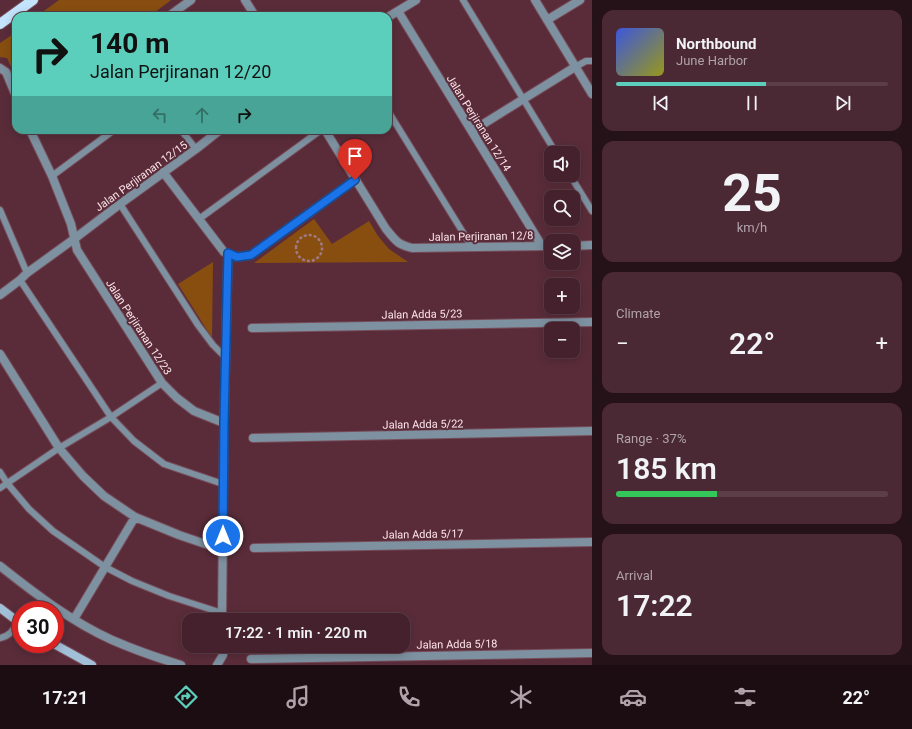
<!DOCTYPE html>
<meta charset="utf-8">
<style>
:root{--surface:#44212c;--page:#4b2934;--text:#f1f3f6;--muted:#afa3a9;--line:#5c3e48;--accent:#5bcebc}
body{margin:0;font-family:Roboto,sans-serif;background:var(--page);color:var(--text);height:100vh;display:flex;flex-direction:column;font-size:15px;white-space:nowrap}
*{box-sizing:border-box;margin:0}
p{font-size:13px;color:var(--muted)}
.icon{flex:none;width:22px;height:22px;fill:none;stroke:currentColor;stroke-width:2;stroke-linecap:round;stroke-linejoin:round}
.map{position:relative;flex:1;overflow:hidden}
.details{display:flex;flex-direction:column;gap:10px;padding:10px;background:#251218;width:320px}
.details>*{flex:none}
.guide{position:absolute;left:12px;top:12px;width:380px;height:122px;border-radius:12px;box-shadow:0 2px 10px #0003,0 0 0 1px var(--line);background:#5bcebc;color:#111;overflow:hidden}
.controls{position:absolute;left:544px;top:146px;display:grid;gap:8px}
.controls a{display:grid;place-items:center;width:36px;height:36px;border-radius:8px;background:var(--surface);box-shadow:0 2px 10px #0003,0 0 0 1px var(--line);font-size:20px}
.speed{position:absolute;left:12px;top:601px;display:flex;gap:8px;font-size:20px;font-weight:700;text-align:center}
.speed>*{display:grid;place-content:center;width:52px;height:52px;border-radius:50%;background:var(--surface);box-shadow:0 2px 10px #0003,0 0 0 1px var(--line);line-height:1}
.speed .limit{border:6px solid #d22;background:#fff;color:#111}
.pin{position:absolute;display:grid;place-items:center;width:34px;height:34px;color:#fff;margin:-41px -17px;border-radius:50% 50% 50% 0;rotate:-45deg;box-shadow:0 0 4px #0007}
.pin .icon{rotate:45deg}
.me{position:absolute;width:44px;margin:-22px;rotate:0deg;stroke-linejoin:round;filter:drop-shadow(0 0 3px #0008)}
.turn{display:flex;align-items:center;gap:14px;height:84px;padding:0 12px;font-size:18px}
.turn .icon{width:52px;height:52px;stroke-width:2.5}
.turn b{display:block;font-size:28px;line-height:34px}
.lanes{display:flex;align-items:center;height:38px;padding:0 12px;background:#0003;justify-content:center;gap:20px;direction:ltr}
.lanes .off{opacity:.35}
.big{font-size:30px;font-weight:600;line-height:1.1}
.details .tile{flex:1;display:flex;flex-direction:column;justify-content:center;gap:6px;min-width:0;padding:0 14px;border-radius:12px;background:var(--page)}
.details .dial{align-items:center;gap:0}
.dial b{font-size:52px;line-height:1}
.song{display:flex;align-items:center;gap:12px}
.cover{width:48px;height:48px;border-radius:6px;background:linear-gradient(135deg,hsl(230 70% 55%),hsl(60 70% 35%))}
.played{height:4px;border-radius:2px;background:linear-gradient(90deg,var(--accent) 55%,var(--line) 55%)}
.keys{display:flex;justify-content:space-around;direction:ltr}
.heat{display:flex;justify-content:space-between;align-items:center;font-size:22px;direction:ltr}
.charge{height:6px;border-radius:3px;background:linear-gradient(90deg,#34c759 37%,var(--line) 0)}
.trip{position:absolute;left:182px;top:613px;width:228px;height:40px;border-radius:12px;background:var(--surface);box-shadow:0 2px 10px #0003,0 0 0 1px var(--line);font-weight:600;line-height:40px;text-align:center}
.dock{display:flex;height:64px;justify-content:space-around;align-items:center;background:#1b0d12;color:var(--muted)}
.dock .icon{width:28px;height:28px}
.dock .current{color:var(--accent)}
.dock b{font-size:18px;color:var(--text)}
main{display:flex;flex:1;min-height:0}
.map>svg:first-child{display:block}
.green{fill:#874e10}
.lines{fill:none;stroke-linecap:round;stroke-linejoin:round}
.lane-casing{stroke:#774d5a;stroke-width:8}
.street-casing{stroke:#774d5a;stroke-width:10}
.secondary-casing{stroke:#774d5a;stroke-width:10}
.primary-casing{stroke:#774d5a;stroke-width:12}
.path{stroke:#9f7b85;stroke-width:2.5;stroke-dasharray:3 2;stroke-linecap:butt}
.lane{stroke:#7d91a0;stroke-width:6}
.street{stroke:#7d91a0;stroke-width:8}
.secondary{stroke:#a1c0d8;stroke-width:8}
.primary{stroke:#c4e3fc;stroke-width:10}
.route-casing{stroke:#114b97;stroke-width:10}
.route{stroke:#1a73e8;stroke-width:7}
.labels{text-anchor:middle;stroke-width:4;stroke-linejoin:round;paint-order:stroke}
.street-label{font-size:11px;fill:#fce4e9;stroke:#5a2c3a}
</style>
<main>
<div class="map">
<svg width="592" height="665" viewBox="0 0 592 665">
<rect width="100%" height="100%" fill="#5a2c3a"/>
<path class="green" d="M 59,0 L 171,0 L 150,16 L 37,16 Z
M 16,32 L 16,78 L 7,58 L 0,57 L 0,43 Z
M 314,219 L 332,244 L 369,221 L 378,236 L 389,249 L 408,262 L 254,263 Z
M 213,262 L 212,338 L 178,284 Z"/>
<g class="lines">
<defs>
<path id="lane" d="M 463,0 L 556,153
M 575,67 L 586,61 L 592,61
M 388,111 L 472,247
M 181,130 L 196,149
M 570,175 L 592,211
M 52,176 L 114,130
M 120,204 L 198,325 L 213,345 L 225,357
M 0,210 L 27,273
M 199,219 L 321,130
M 20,280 L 111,417 L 134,441 L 164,464 L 223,484
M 0,472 L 7,483 L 29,509 L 53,531 L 105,567 L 132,581 L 169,596 L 222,613
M 0,488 L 59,448 L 111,417 L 162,383
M 0,638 C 10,636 13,630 18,622"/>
<path id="street" d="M 245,0 L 255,16
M 535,0 L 592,94
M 398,11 L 542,246
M 169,16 L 191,0
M 388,17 L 416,0
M 547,20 L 580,0
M 0,68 L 6,72 L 16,96
M 30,130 L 52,176 L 71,224 L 77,250 L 162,383 L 177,398 L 194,411 L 224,423
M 325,130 L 386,229 C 396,241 397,244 412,248 L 551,246
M 472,131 L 575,67
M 163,172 L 224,252 L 237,257 L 251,255 L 355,180
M 573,246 L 592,245
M 0,295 L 20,280 L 27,273 L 74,239 L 120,204 L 196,149 L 220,130
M 252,328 L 592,322
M 0,354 L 59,448 L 83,476 L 104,496 L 135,517 L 179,535 L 223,550
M 253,438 L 592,431
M 254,548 L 592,542
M 0,566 C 34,593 72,622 112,640 C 135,650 158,658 181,665
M 74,619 L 135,517
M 222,620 L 224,423 L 228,253
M 251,659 L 592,653
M 217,665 L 223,655 L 223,646"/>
<path id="secondary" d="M 0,608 L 21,624
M 54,644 L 92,665"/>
<path id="primary" d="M 0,24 L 33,0"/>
</defs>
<use href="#lane" class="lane-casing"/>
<use href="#street" class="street-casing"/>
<use href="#secondary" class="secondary-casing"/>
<use href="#primary" class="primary-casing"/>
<path class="path" d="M296 248a13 13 0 1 1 26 0a13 13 0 1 1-26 0Z"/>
<use href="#lane" class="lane"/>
<use href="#street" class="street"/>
<use href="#secondary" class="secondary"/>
<use href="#primary" class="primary"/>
</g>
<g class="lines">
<defs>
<path id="route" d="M 223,536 L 224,423 L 228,253 L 237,257 L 251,255 L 355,180"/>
</defs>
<use href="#route" class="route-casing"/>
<use href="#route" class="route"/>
</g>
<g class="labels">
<g class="street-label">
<text transform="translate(479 123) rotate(58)" y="4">Jalan Perjiranan 12/14</text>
<text transform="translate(141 176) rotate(-36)" y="4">Jalan Perjiranan 12/15</text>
<text transform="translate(481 236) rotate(-1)" y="4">Jalan Perjiranan 12/8</text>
<text transform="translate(422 314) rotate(-1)" y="4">Jalan Adda 5/23</text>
<text transform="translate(139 327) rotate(57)" y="4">Jalan Perjiranan 12/23</text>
<text transform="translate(423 424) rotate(-1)" y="4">Jalan Adda 5/22</text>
<text transform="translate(423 534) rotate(-1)" y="4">Jalan Adda 5/17</text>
<text transform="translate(457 644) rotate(-1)" y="4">Jalan Adda 5/18</text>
</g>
</g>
</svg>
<div class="controls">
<a><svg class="icon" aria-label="sound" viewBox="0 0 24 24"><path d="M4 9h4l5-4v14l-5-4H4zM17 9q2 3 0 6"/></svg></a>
<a><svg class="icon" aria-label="search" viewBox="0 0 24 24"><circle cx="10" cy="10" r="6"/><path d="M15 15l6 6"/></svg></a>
<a><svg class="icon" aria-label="layers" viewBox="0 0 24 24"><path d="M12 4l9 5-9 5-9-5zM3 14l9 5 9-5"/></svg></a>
<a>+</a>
<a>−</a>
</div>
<div class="speed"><div class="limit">30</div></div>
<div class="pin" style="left:355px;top:180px;background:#d93025"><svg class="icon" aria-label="arrive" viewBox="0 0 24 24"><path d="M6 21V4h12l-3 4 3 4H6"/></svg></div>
<svg class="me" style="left:223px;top:536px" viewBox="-20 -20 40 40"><circle r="17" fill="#1a73e8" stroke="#fff" stroke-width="3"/><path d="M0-11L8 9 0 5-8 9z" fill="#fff"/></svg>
<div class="trip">17:22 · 1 min · 220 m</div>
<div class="guide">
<div class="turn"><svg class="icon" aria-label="right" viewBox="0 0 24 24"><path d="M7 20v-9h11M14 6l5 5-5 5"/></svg><div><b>140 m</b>Jalan Perjiranan 12/20</div></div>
<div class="lanes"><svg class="icon off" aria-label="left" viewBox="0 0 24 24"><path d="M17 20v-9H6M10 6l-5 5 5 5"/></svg><svg class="icon off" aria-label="ahead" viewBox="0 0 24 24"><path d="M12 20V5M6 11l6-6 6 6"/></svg><svg class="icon" aria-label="right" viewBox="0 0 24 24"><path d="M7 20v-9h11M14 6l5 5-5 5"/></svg></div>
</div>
</div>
<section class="details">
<div class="tile">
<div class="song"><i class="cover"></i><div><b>Northbound</b><p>June Harbor</p></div></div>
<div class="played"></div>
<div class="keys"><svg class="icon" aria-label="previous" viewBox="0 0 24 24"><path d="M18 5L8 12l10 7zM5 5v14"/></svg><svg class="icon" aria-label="pause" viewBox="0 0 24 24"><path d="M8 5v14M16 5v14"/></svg><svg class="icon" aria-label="next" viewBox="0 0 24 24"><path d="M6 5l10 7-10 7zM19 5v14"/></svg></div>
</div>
<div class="tile dial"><b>25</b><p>km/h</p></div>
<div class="tile"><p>Climate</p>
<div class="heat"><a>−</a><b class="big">22°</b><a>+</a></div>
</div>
<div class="tile"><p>Range · 37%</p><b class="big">185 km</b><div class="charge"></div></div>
<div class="tile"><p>Arrival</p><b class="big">17:22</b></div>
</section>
</main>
<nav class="dock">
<b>17:21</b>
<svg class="icon current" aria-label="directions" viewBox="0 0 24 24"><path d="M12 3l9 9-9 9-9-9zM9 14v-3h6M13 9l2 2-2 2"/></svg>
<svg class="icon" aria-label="music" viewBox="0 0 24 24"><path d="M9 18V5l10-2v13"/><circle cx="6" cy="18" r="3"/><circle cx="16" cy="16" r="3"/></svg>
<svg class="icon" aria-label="phone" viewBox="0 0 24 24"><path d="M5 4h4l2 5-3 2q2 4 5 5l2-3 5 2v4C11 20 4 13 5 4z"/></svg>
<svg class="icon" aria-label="climate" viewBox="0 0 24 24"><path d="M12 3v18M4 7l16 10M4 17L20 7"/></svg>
<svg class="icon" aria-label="car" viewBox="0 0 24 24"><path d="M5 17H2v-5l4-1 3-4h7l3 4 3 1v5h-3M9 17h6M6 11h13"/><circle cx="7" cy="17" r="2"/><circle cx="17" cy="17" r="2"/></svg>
<svg class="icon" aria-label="filters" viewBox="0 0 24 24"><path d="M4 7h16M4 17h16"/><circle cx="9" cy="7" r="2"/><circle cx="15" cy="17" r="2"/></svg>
<b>22°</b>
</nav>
